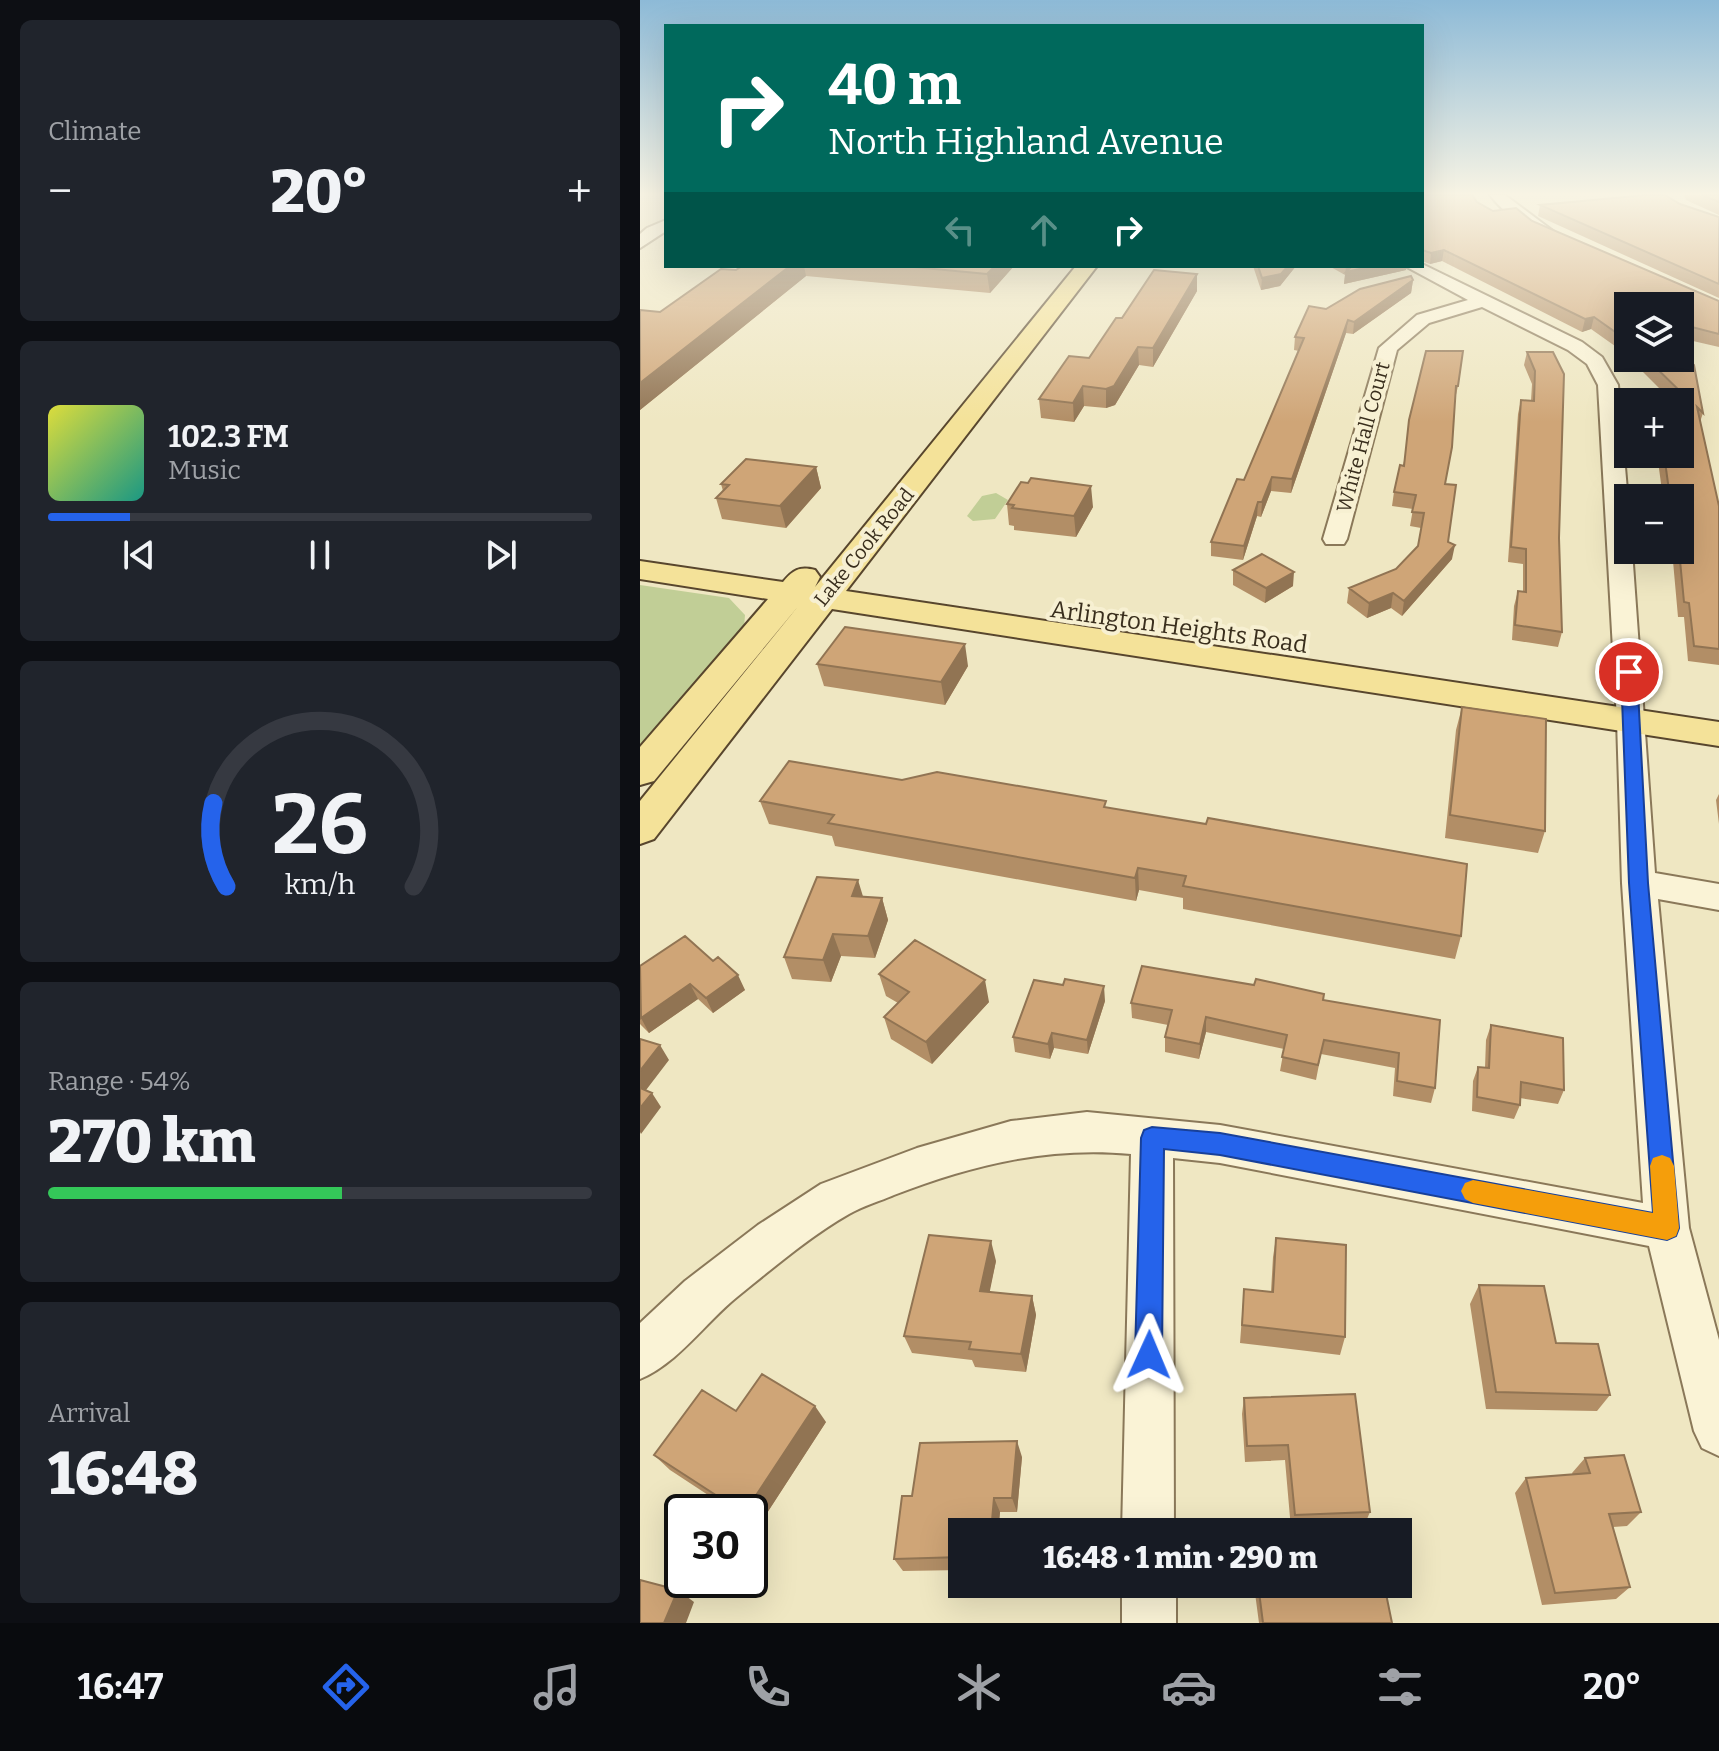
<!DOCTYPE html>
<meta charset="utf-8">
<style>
:root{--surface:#171b24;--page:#20242c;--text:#f1f3f6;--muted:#9ea1a6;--line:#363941;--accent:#2563eb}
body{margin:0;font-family:Bitter,serif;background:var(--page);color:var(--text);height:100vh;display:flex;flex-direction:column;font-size:30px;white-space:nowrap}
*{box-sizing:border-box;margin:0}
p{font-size:26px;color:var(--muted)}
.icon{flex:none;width:44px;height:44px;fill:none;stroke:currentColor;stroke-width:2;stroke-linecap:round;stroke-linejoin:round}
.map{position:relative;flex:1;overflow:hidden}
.details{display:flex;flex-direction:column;gap:20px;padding:20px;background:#0d0f14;width:640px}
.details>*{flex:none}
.top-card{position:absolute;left:24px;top:24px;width:760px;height:244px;border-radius:0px;box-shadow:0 8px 32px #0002;background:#00695c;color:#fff;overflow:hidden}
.tools{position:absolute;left:974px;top:292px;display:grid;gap:16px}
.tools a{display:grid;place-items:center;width:80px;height:80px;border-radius:0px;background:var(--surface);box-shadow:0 8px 32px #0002;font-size:40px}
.speed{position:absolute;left:24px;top:1494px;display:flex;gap:16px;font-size:40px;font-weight:700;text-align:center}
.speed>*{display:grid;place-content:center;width:104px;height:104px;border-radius:50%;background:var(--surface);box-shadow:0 8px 32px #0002;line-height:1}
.speed .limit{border:4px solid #111;border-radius:12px;background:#fff;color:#111}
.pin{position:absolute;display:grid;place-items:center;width:68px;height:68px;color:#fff;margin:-34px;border:4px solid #fff;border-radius:50%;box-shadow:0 2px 8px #0007}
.me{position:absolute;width:88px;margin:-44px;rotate:1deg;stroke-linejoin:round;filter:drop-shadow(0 0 6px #0008)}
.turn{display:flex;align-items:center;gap:28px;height:168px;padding:0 32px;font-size:36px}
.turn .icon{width:104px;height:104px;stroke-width:2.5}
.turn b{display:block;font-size:56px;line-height:68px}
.lanes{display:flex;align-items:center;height:76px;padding:0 32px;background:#0003;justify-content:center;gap:40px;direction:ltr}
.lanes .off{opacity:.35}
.big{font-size:60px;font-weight:800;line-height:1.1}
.details .tile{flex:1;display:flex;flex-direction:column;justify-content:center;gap:12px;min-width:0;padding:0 28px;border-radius:12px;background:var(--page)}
.details .dial{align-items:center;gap:0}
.dial svg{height:208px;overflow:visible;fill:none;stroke:var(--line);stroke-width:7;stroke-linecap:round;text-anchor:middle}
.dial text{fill:var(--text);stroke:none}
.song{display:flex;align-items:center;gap:24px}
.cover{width:96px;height:96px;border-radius:12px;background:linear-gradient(135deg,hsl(60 70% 55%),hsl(170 70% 35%))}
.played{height:8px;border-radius:4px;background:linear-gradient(90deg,var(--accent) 15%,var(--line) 15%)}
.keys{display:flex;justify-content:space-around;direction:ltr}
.heat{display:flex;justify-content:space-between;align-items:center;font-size:44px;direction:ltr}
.charge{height:12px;border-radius:6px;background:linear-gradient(90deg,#34c759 54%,var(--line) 0)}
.trip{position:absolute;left:308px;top:1518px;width:464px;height:80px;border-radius:0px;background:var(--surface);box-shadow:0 8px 32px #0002;font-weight:800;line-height:80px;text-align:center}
.tabs{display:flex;height:128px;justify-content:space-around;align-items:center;background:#090b0e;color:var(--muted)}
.tabs .icon{width:56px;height:56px}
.tabs .current{color:var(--accent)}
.tabs b{font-size:36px;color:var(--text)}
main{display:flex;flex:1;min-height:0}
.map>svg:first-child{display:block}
.green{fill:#c1ce96}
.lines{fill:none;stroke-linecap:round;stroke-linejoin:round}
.minor-casing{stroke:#8a7859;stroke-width:4}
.major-casing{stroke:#58462d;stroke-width:4}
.minor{fill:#faf3d6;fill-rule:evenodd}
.major{fill:#f4e299;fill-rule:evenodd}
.wall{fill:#b28e66}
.shaded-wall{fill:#917453}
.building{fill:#cfa577;stroke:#917453;stroke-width:2}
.route{fill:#2563eb;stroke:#184099;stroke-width:2}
.slow{fill:#f59e0b}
.labels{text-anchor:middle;stroke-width:8;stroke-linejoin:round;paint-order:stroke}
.far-street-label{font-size:20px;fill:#392e1d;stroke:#f7f0d2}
.street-label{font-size:24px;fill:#392e1d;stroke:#f7f0d2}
</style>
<main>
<section class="details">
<div class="tile"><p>Climate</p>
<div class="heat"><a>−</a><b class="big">20°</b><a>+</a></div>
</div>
<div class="tile">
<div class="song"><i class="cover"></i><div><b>102.3 FM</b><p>Music</p></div></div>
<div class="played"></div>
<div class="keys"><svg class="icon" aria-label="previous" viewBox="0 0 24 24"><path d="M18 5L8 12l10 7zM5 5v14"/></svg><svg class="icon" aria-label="pause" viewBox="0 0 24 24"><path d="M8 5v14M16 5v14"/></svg><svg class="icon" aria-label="next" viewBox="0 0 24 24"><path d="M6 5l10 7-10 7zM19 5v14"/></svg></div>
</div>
<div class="tile dial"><svg viewBox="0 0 100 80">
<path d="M14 69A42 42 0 1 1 86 69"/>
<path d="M14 69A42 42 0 0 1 9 37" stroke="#2563eb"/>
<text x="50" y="56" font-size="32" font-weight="700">26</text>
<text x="50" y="72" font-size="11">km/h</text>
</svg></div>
<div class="tile"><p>Range · 54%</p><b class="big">270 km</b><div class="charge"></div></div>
<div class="tile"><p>Arrival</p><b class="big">16:48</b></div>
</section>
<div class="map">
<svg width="1079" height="1623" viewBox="0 0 1079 1623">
<rect width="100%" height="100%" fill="#efe7c2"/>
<path class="green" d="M 356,493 L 368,500 L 355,519 L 333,521 L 327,516 L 342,496 Z
M 0,585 L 89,598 L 105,615 L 104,628 L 0,751 Z"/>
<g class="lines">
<defs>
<path id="minor" d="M 850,195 L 865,195 L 913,231 L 905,236 C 884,229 863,212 850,195 Z
M 26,220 L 26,231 L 0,248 L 0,234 L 7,228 Z
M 782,264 L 942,342 L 962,357 L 978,385 L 988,502 L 988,550 L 992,550 L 1015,873 L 1079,884 L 1079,910 L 1018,899 L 1049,1228 L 1079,1340 L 1079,1456 L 1062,1448 L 1054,1431 L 1009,1246 L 580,1163 L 533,1158 L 534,1532 L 482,1532 L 491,1154 C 409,1146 331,1165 254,1195 C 240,1201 223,1206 209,1214 C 169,1237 133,1268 97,1297 C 65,1323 38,1363 0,1379 L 0,1323 L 45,1281 L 118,1225 L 181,1184 L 277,1148 L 371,1121 L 447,1112 L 580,1125 L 1003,1203 L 982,883 L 977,720 L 958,385 L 947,364 L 928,350 L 842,307 L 789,323 L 757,350 L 707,539 L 704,544 L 686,544 L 683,539 L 739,348 L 777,315 L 828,300 L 765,266 Z
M 482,1584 L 536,1584 L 536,1623 L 482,1623 Z"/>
<path id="major" d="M 436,266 L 457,266 L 206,591 L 1079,722 L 1079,746 L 192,609 L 14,839 L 0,844 L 0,801 L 160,604 L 14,781 L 0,785 L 0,747 L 128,599 L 0,579 L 0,561 L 143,582 C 153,570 159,566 175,570 L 180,577 L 175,587 Z"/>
</defs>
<use href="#minor" class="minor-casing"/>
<use href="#major" class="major-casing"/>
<use href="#minor" class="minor"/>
<use href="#major" class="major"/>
</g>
<path class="wall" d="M 782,195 L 837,202 L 853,211 L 892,221 L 1079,301 L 1079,347 L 1040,338 L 1040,306 L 988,306 L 988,357 L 982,351 L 951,329 L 942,332 L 802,261 L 790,264 L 782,261 Z
M 1044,195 L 1079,195 L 1079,215 L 1046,200 Z
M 1040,204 L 1079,217 L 1079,298 L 898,216 L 900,205 Z
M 102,266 L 374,266 L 350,293 L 166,276 L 0,410 L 0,310 L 20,312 Z
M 613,266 L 656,266 L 640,286 L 621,290 Z
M 689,266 L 766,266 L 766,270 L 704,284 L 705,275 Z
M 557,274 L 557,291 L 513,367 L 499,365 L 475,405 L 466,408 L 444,406 L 434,422 L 401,418 L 399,399 L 449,358 L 482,318 Z
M 773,280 L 771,293 L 713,334 L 706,333 L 651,493 L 631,491 L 621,517 L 617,516 L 603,560 L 571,556 L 571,542 L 604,480 L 659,351 L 654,350 L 655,337 L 686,309 Z
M 786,351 L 818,386 L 815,399 L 805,484 L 808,542 L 812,559 L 762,616 L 751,608 L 727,618 L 707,603 L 709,588 L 756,569 L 778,546 L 781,528 L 770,526 L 773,509 L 752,506 L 754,492 L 763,466 Z
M 887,352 L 913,352 L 922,632 L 918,647 L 872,640 L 874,606 L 878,591 L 883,592 L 883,564 L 868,562 L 878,414 L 881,400 L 891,401 L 892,384 L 884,365 Z
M 989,358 L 1040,358 L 1063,413 L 1060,422 L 1079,506 L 1079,665 L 1048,661 L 1044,617 L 1038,617 L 1032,550 L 1040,550 L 1040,498 L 1023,498 L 1017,454 L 1040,454 L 1040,402 L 1014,402 L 1016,396 L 1028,397 Z
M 176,467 L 181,488 L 146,528 L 82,519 L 76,498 L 83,491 L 81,484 Z
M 367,504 L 453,507 L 436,537 L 374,530 L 374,526 L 369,525 Z
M 593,570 L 653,586 L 625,603 L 593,585 Z
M 177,664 L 328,666 L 305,705 L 184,686 Z
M 822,707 L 905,831 L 898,853 L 805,838 L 816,730 Z
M 262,780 L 466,807 L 821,936 L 815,959 L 543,909 L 543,898 L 499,890 L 496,901 L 195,846 L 192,836 L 129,824 L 120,801 Z
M 1079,794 L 1079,824 L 1076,800 Z
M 223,897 L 242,898 L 248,920 L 235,958 L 201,956 L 191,982 L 152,979 L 144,957 Z
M 73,961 L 105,990 L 73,1013 L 58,999 L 9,1033 L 0,1024 L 0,966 Z
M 239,974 L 349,1002 L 292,1064 L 251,1039 L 244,1017 L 258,1003 L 246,996 Z
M 683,1000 L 800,1020 L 795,1088 L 791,1103 L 753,1096 L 755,1068 L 681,1054 L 676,1080 L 640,1071 L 644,1049 L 566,1032 L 559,1059 L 525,1052 L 525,1037 L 528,1025 L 492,1018 L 491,1003 Z
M 465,1001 L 448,1054 L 414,1048 L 410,1059 L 375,1052 L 373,1037 Z
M 851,1025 L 924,1090 L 918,1104 L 880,1098 L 880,1105 L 874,1119 L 832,1111 L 833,1081 L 838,1067 L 845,1068 L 846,1040 Z
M 636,1238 L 705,1337 L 700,1355 L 600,1343 L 604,1289 L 631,1292 L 633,1257 Z
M 356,1261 L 349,1292 L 392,1296 L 396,1315 L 386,1372 L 335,1367 L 332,1360 L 272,1353 L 264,1336 Z
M 839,1285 L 916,1343 L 970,1395 L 957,1411 L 846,1409 L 830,1304 Z
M 604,1398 L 730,1512 L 724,1526 L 651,1529 L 645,1460 L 605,1462 L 602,1414 Z
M 186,1422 L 118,1527 L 110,1522 L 110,1512 L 94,1512 L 30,1470 L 14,1455 Z
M 382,1457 L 377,1512 L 360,1512 L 358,1532 L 322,1532 L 322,1570 L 263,1571 L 254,1559 L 272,1496 Z
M 945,1458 L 1001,1512 L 987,1526 L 973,1527 L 990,1587 L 976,1599 L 902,1605 L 875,1493 L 886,1478 L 933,1475 L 932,1473 Z
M 617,1584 L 744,1584 L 752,1623 L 619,1623 L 615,1593 Z"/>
<path class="shaded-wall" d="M 804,250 L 802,261 L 790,264 L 791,253 Z
M 150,266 L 164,266 L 166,276 L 0,410 L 0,383 Z
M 355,266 L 374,266 L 350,293 L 347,274 Z
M 648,266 L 656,266 L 640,286 L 621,290 L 622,278 Z
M 706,266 L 766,266 L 766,270 L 704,284 Z
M 557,274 L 557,291 L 513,367 L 513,348 Z
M 773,280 L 771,293 L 713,334 L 714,322 Z
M 954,317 L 951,329 L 942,332 L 945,319 Z
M 708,320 L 706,333 L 651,493 L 652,479 Z
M 498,347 L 499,365 L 475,405 L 466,408 L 466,389 Z
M 443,386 L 444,406 L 434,422 L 433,403 Z
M 176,467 L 181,488 L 146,528 L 140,506 Z
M 632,477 L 631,491 L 621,517 L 622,502 Z
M 451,486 L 453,507 L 436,537 L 434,516 Z
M 618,502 L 617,516 L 603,560 L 604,546 Z
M 815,545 L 812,559 L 762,616 L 764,601 Z
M 654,572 L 653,586 L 625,603 L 626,588 Z
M 753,593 L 751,608 L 727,618 L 729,603 Z
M 325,644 L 328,666 L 305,705 L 301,682 Z
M 498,868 L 499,890 L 496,901 L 495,878 Z
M 218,880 L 225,903 L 212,896 Z
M 242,898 L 248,920 L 235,958 L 228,936 Z
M 193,934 L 201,956 L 191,982 L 183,960 Z
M 98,975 L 105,990 L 73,1013 L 66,998 Z
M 345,980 L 349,1002 L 292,1064 L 286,1042 Z
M 50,984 L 58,999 L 9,1033 L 1,1018 Z
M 464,986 L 465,1001 L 448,1054 L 447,1040 Z
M 566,1017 L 566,1032 L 559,1059 L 560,1044 Z
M 412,1033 L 414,1048 L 410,1059 L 408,1044 Z
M 20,1045 L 29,1060 L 0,1098 L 0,1071 Z
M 12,1093 L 21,1107 L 1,1134 L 0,1132 L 0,1108 Z
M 351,1241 L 356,1261 L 346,1310 L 340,1291 Z
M 392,1296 L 396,1315 L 386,1372 L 381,1354 Z
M 175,1406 L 186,1422 L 118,1527 L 110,1519 L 110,1512 L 105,1512 Z
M 377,1441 L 382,1457 L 377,1512 L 372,1498 Z
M 354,1498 L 360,1512 L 358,1532 L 351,1532 Z
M 38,1590 L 54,1602 L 46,1623 L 24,1623 Z"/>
<path class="building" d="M 782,195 L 832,195 L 837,202 L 853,211 L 876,208 L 892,221 L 1079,301 L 1079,334 L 1040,324 L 1040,306 L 988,306 L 988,341 L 954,317 L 945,319 L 804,250 L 791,253 L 782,250 Z
M 1006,195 L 1025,195 L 1040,204 L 1079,217 L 1079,284 L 900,205 Z
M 1062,195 L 1079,195 L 1079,202 Z
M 102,266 L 150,266 L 0,383 L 0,310 L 20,312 L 81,269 L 96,270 Z
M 263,266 L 355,266 L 347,274 Z
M 618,266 L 648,266 L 641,274 L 622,278 Z
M 712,266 L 733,266 L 706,272 Z
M 514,270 L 557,274 L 513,348 L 498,347 L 474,386 L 466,389 L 443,386 L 433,403 L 399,399 L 429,356 L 449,358 L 476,318 L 482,318 Z
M 771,276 L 773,280 L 714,322 L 708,320 L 652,479 L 632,477 L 622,502 L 618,502 L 604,546 L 571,542 L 597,479 L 604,480 L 664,338 L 655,337 L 669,306 L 686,309 L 720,289 Z
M 786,351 L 823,351 L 818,386 L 816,386 L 812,447 L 805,484 L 816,485 L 808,542 L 815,545 L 764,601 L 753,593 L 729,603 L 709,588 L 756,569 L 778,546 L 784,513 L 772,512 L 776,495 L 754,492 L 760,465 L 764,466 L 769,420 Z
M 887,352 L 913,352 L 924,374 L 919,538 L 922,632 L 875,625 L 878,591 L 886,592 L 886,549 L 871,547 L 881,400 L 894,401 L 895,371 Z
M 1040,353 L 1054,365 L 1063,413 L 1057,407 L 1079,506 L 1079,649 L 1054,646 L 1049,603 L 1044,602 L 1039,550 L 1040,550 L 1040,498 L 1030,498 L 1024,454 L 1040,454 L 1040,402 L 1017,402 L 1016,396 L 1048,399 L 1006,358 L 1040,358 Z
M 106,459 L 176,467 L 140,506 L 76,498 L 89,485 L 81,484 Z
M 391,478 L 451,486 L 434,516 L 372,508 L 374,505 L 367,504 L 381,482 L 388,483 Z
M 622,554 L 654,572 L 626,588 L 593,570 Z
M 205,627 L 325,644 L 301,682 L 177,664 Z
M 822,707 L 906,719 L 905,831 L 810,815 Z
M 149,761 L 262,780 L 297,772 L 466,801 L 464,807 L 566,824 L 568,818 L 827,864 L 821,936 L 543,886 L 546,876 L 498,868 L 495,878 L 188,823 L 194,815 L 120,801 Z
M 177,877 L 218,880 L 212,896 L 242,898 L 228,936 L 193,934 L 183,960 L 144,957 Z
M 45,936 L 73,961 L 78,957 L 98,975 L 66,998 L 50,984 L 1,1018 L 0,966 Z
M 275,940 L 345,980 L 286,1042 L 244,1017 L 269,992 L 239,974 Z
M 502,966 L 614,985 L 616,979 L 684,994 L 683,1000 L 800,1020 L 795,1088 L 757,1081 L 759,1053 L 684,1040 L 678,1065 L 642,1057 L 647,1035 L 566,1017 L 560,1044 L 525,1037 L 532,1010 L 491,1003 Z
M 425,979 L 464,986 L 447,1040 L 412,1033 L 408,1044 L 373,1037 L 394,980 L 423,985 Z
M 851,1025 L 923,1038 L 924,1090 L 881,1082 L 880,1105 L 837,1097 L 838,1067 L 849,1068 Z
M 0,1039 L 20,1045 L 0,1071 Z
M 0,1088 L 12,1093 L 0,1108 Z
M 289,1235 L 351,1241 L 340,1291 L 392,1296 L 381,1354 L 329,1349 L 331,1342 L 264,1336 Z
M 636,1238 L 706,1245 L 705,1337 L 602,1325 L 604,1289 L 633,1292 Z
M 839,1285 L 904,1286 L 916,1343 L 958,1344 L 970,1395 L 856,1392 Z
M 122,1374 L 175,1406 L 105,1512 L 102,1512 L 14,1455 L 62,1390 L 96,1411 Z
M 715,1394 L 730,1512 L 655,1515 L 648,1445 L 607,1446 L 604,1398 Z
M 377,1441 L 372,1498 L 354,1498 L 351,1532 L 322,1532 L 322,1557 L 254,1559 L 262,1496 L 272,1496 L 280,1443 Z
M 984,1455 L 1001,1512 L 969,1514 L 990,1587 L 915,1593 L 886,1478 L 950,1473 L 945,1458 Z
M 0,1580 L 38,1590 L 24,1623 L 0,1623 Z
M 618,1584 L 744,1584 L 752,1623 L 623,1623 Z"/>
<linearGradient id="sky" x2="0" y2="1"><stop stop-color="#8dbad7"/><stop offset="0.46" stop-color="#f8f4e4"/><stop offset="1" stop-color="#f8f4e4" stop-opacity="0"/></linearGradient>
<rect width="1079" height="422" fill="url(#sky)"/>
<path class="route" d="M 989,667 L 997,672 L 1008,883 L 1039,1228 L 1036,1236 L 1027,1240 L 580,1155 L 524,1149 L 522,1355 L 518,1364 L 509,1368 L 499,1364 L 495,1355 L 501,1138 L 504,1130 L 512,1127 L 580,1133 L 1013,1213 L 989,883 L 981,672 Z"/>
<path class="slow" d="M 1022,1155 L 1030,1158 L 1034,1166 L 1039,1228 L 1036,1236 L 1027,1240 L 833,1203 L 825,1199 L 821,1191 L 825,1183 L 833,1180 L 1013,1213 L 1010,1166 L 1013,1158 Z"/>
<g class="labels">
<g class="far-street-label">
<text transform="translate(723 437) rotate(-75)" y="7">White Hall Court</text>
<text transform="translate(224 547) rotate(-51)" y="7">Lake Cook Road</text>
</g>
<g class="street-label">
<text transform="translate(539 627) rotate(8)" y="8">Arlington Heights Road</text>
</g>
</g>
</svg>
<div class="tools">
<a><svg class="icon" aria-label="layers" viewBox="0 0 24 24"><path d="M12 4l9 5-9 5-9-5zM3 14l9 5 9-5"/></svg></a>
<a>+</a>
<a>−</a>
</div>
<div class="speed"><div class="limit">30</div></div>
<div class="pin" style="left:989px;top:672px;background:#d93025"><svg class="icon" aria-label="arrive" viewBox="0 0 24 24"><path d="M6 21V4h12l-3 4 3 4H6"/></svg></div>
<svg class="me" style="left:509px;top:1355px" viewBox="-20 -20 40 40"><path d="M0-17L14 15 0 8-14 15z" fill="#2563eb" stroke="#fff" stroke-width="4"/></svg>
<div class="trip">16:48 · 1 min · 290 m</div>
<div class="top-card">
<div class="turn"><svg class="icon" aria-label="right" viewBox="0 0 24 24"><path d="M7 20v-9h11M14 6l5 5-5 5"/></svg><div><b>40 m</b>North Highland Avenue</div></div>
<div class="lanes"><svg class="icon off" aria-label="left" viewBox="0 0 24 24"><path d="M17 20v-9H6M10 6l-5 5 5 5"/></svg><svg class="icon off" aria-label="ahead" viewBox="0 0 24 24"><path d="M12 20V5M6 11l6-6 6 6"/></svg><svg class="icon" aria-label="right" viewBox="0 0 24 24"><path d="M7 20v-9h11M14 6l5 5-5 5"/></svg></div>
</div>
</div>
</main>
<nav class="tabs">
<b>16:47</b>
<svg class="icon current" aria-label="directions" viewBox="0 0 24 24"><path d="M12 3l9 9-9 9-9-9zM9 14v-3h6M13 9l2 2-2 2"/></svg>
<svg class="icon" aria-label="music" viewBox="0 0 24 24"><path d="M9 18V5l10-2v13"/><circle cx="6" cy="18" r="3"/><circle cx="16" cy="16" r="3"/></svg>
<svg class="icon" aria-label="phone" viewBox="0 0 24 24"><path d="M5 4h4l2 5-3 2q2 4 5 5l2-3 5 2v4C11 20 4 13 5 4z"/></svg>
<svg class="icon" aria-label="climate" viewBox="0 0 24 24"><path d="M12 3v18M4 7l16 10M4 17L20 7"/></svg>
<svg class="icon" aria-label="car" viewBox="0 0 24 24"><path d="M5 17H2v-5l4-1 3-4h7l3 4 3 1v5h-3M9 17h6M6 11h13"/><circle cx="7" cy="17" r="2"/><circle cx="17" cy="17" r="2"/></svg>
<svg class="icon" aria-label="filters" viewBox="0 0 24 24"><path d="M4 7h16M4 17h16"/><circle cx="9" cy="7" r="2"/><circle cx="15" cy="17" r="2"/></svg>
<b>20°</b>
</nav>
